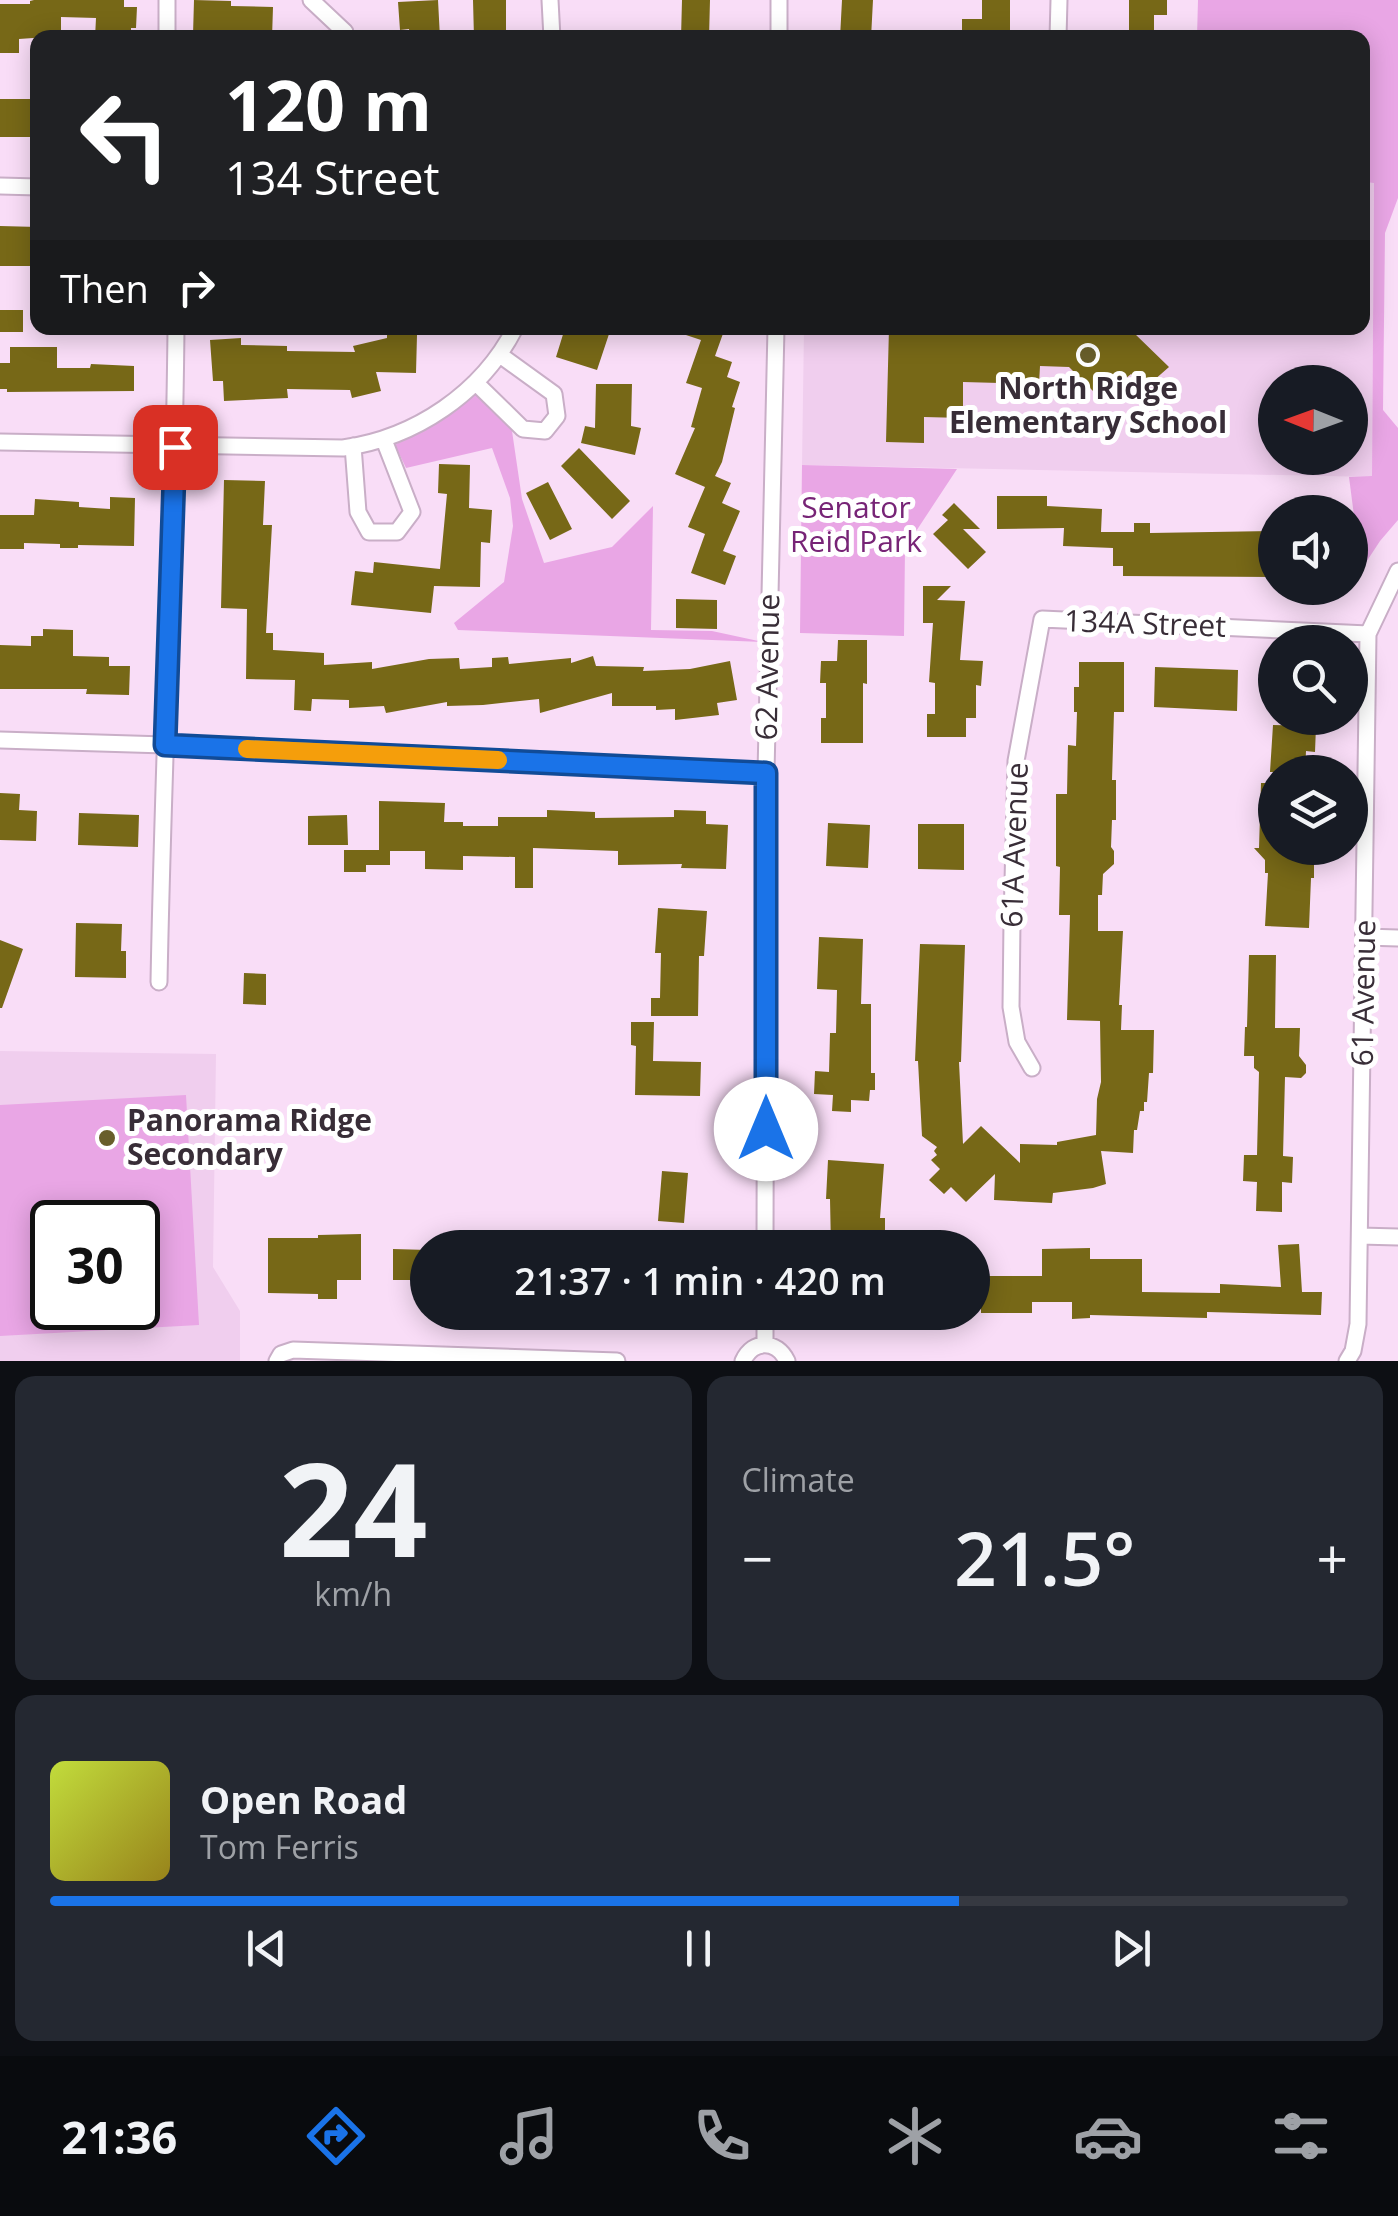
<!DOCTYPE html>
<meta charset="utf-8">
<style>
:root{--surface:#171b24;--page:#242831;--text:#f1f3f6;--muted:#9ea1a6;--line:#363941;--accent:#1a73e8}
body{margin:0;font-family:"Open Sans",sans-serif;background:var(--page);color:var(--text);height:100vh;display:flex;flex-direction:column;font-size:38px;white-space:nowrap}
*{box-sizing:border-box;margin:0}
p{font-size:32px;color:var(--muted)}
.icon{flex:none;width:55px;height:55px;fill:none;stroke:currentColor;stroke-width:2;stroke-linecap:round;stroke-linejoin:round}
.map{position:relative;height:1361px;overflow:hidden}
.details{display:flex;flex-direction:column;gap:15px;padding:15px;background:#0d0f14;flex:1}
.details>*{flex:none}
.top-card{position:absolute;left:30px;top:30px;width:1340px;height:305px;border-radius:20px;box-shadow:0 5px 25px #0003;background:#202124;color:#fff;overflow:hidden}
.needle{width:65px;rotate:271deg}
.fabs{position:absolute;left:1258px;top:365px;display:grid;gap:20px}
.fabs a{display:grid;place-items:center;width:110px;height:110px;border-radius:50%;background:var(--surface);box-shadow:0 5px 25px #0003;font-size:50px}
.speed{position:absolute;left:30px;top:1200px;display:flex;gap:20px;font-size:50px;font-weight:700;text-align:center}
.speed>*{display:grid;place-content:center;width:130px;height:130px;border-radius:50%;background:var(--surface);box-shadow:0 5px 25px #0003;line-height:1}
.speed .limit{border:5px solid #111;border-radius:15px;background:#fff;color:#111}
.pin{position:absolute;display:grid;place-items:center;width:85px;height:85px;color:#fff;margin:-42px;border-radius:20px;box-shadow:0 5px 15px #0006}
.me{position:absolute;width:110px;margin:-55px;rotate:0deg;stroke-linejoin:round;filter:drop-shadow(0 0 8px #0008)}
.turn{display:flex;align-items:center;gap:35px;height:210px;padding:0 30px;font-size:45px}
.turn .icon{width:130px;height:130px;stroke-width:2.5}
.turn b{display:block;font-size:70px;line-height:85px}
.then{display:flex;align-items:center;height:95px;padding:0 30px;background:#0003;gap:20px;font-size:38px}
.big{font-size:75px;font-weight:600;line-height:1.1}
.details .widget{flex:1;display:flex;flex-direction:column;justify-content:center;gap:15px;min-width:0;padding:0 35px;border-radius:20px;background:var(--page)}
.details .dial{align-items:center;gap:0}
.dial b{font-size:130px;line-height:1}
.song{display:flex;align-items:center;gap:30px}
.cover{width:120px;height:120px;border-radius:15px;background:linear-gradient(135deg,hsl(70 70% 55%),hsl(50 70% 35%))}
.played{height:10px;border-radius:5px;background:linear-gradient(90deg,var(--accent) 70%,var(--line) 70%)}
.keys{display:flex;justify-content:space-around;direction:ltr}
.heat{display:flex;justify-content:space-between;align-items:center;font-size:55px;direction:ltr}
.details .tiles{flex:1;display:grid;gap:15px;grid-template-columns:1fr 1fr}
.widget:last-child{grid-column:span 2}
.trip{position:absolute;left:410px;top:1230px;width:580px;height:100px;border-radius:50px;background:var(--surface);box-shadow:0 5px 25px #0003;font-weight:600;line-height:100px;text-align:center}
.menu{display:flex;height:160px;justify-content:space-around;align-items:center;background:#090b0e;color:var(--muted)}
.menu .icon{width:70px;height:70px}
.menu .current{color:var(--accent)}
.menu b{font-size:45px;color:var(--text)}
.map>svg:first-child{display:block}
.built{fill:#f0ceee;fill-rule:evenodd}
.green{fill:#e9a6e5;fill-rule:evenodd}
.building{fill:#776817}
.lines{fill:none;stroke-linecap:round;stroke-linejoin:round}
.street-casing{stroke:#c9aec7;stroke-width:19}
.street{stroke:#fff;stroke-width:15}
.route-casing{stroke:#114b97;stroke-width:25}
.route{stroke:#1a73e8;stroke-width:18}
.slow{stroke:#f59e0b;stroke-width:18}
.poi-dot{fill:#685e2b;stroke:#fff;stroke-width:4}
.labels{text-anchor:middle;stroke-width:10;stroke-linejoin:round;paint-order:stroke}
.poi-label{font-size:30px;font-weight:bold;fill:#382d37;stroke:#fff}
.park-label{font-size:30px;fill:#772476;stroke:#fff}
.street-label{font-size:30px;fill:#382d37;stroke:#fff}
</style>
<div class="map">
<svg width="1398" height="1361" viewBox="0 0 1398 1361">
<rect width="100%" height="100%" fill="#f9ddf7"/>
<path class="built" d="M 1363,182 L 1374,183 L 1372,477 L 802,465 L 804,328 L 1362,328 ZM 1275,382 L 1350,382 L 1350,458 L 1275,458 Z
M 0,1051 L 216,1054 L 213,1267 L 240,1311 L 240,1361 L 0,1361 ZM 52,1222 L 138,1222 L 138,1308 L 52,1308 Z"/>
<path class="green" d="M 1198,0 L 1398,0 L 1398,198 L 1385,233 L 1383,410 L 1398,428 L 1398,520 L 1380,541 L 1361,570 L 1349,477 L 1372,476 L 1374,183 L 1363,182 L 1362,38 L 1197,37 Z
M 476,390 L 512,431 L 522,499 L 544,563 L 612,547 L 653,506 L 651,630 L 712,631 L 763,642 L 458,630 L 454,623 L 504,582 L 513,526 L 510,498 L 492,448 L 406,468 L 395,445 Z
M 802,465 L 957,469 L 905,548 L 904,636 L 800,633 Z
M 186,1095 L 199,1325 L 0,1336 L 0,1105 ZM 138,1222 L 138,1308 L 52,1308 L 52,1222 Z"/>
<path class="building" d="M 34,0 L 124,0 L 124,7 L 137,7 L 136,28 L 131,28 L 131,38 L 95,38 L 96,18 L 61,17 L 61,36 L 19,39 L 19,53 L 0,53 L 0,4 L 30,4 L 30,1 Z
M 194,0 L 231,1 L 231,6 L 273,7 L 272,38 L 193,35 Z
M 438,0 L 440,38 L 410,38 L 409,29 L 400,30 L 398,2 Z
M 473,0 L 506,0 L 506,38 L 474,38 Z
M 682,0 L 710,0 L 709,38 L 681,38 Z
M 842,0 L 873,0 L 871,38 L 840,38 Z
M 982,0 L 1010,0 L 1010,38 L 962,38 L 962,19 L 982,19 Z
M 1129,0 L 1167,0 L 1167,15 L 1154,15 L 1154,38 L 1129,38 Z
M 0,99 L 38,99 L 38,137 L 0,137 Z
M 0,226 L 38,227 L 38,266 L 0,266 Z
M 0,310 L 23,310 L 23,332 L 0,332 Z
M 565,328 L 611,328 L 597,370 L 556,357 Z
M 671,328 L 725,328 L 715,356 L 732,362 L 727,377 L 740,382 L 732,407 L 735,408 L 722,462 L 715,476 L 731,483 L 722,503 L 740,511 L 723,551 L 736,556 L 725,585 L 691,573 L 705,534 L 688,527 L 705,487 L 675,474 L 695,428 L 691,427 L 702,388 L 686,383 L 701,340 L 671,330 Z
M 889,328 L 1134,328 L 1134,333 L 1169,367 L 1145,388 L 1131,374 L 1101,399 L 1069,367 L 1040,366 L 1039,384 L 963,382 L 963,418 L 924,417 L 924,443 L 886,442 Z
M 387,335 L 417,335 L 416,373 L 376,372 L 381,391 L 352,398 L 350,390 L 287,389 L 288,398 L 224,401 L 223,381 L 213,381 L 210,340 L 241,338 L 241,345 L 287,346 L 287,351 L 355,352 L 353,346 L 387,338 Z
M 10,347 L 57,347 L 57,368 L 90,368 L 91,364 L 134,366 L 134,391 L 7,392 L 7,389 L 0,389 L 0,363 L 10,363 Z
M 596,384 L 632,384 L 631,426 L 641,428 L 635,455 L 581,443 L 585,426 L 595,428 Z
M 579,448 L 630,501 L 612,519 L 561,466 Z
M 439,464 L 470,465 L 469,508 L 492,510 L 490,543 L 481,542 L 480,587 L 434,586 L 431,613 L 351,605 L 355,571 L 373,573 L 374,562 L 440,569 L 447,494 L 438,493 Z
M 224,480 L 265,481 L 263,525 L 272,525 L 266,633 L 273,633 L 273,650 L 324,653 L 324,665 L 372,662 L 372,669 L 429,659 L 459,658 L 460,669 L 492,667 L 492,658 L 508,657 L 509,664 L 571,658 L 571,663 L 593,656 L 596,666 L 644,667 L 643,671 L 690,669 L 730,661 L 737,700 L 717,703 L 719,715 L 675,720 L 675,709 L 656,710 L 656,706 L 612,706 L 612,693 L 540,713 L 539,699 L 483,705 L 447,706 L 447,702 L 386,713 L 384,706 L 349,708 L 349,700 L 312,699 L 311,711 L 294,710 L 295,680 L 246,679 L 247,609 L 221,608 Z
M 548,482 L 572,529 L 550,540 L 526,493 Z
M 997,496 L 1047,496 L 1047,506 L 1102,509 L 1101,532 L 1134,532 L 1134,523 L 1150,523 L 1150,533 L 1275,531 L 1275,577 L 1123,576 L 1123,566 L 1113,566 L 1113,548 L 1063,546 L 1064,528 L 997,529 Z
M 110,497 L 135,498 L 134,546 L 78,545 L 78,548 L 60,548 L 60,544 L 24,543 L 24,549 L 0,549 L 0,515 L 34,515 L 35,499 L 79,502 L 79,507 L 110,509 Z
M 954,503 L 980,529 L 963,529 L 986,552 L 968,569 L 933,534 L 948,520 L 942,515 Z
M 923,586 L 951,586 L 937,600 L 965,601 L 960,660 L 983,661 L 981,686 L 976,685 L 976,718 L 966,718 L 966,737 L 927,737 L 927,714 L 935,714 L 935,683 L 929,682 L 933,623 L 923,623 Z
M 676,599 L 717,600 L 717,629 L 676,628 Z
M 43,629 L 73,630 L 73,656 L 109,657 L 109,666 L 130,666 L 129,695 L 86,694 L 87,689 L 0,689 L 0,645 L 31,646 L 31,636 L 43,636 Z
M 838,640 L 867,640 L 867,684 L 863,683 L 863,743 L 821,743 L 821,718 L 826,718 L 826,683 L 820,683 L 821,661 L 837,661 Z
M 1079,662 L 1124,662 L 1124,712 L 1114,712 L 1112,780 L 1116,780 L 1116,820 L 1112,820 L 1111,847 L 1114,851 L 1114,864 L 1103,874 L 1102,895 L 1098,895 L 1098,931 L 1123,931 L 1119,1005 L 1122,1005 L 1121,1030 L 1154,1030 L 1153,1073 L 1149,1073 L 1147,1102 L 1144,1102 L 1144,1111 L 1140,1111 L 1137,1130 L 1134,1130 L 1133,1153 L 1101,1151 L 1106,1184 L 1093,1188 L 1053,1193 L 1052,1203 L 994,1200 L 995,1174 L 966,1202 L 951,1187 L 944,1194 L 929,1180 L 940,1169 L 931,1160 L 937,1155 L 934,1151 L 937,1147 L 922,1136 L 918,1061 L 915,1061 L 920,944 L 965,945 L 961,1062 L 959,1062 L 963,1144 L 981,1126 L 1020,1163 L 1020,1144 L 1057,1145 L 1057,1142 L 1096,1135 L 1097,1099 L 1101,1082 L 1100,1021 L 1067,1020 L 1070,915 L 1059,915 L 1060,867 L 1056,866 L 1056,794 L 1067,794 L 1068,745 L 1076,746 L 1077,712 L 1074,712 L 1074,687 L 1079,687 Z
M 1155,667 L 1238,670 L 1237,711 L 1154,707 Z
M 1273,725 L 1316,726 L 1315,752 L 1306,751 L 1305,772 L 1270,772 Z
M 1261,783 L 1275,783 L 1275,848 L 1311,848 L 1310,856 L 1314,856 L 1314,878 L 1311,878 L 1309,928 L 1265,926 L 1268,873 L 1265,873 L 1265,860 L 1254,848 L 1259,848 Z
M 0,793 L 20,794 L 19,810 L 37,811 L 36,841 L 0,840 Z
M 379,801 L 445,803 L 444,822 L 463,822 L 463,826 L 498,826 L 498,817 L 547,817 L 547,810 L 595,812 L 595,818 L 674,817 L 674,810 L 706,811 L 706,824 L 728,825 L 726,869 L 681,868 L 682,864 L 618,865 L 618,851 L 533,848 L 533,888 L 515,888 L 515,857 L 463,856 L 463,870 L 425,869 L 425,851 L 390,851 L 390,865 L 366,865 L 366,872 L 344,872 L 344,850 L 379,850 Z
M 79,813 L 139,815 L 138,847 L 78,845 Z
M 347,815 L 348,845 L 308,845 L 308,816 Z
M 828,823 L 870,825 L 868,868 L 826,866 Z
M 918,824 L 964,824 L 964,870 L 918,869 Z
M 658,908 L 707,911 L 704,956 L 699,956 L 698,1016 L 651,1016 L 651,998 L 660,998 L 661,953 L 655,953 Z
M 76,923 L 122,924 L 121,951 L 126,951 L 126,978 L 75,977 Z
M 819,937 L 863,939 L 861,1004 L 871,1004 L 871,1073 L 875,1073 L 875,1090 L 870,1090 L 869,1101 L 851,1100 L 851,1112 L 832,1111 L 833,1095 L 814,1094 L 815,1071 L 829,1072 L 830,1033 L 836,1033 L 837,990 L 817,989 Z
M 0,940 L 23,949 L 2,1008 L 0,1008 Z
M 1249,955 L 1276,955 L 1275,1028 L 1300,1028 L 1299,1056 L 1306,1065 L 1306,1073 L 1301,1078 L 1285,1077 L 1283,1156 L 1293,1157 L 1292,1183 L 1282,1182 L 1282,1212 L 1256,1211 L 1257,1182 L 1243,1181 L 1244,1155 L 1257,1155 L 1259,1072 L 1254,1068 L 1254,1056 L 1244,1056 L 1245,1027 L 1247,1027 Z
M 244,973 L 266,974 L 266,1005 L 243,1004 Z
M 631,1022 L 654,1022 L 653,1061 L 701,1062 L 700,1096 L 635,1095 L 636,1046 L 631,1045 Z
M 828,1160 L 884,1164 L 880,1218 L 885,1218 L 885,1234 L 876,1234 L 876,1248 L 831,1248 L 830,1199 L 826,1199 Z
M 662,1171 L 688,1173 L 684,1223 L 658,1221 Z
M 361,1234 L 361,1280 L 337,1280 L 337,1299 L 318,1299 L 318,1294 L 268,1293 L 268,1238 L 318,1238 L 318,1235 Z
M 1299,1244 L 1302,1292 L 1322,1292 L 1321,1315 L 1207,1312 L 1207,1318 L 1090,1315 L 1090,1318 L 1072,1319 L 1072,1302 L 1032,1302 L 1032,1313 L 981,1313 L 981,1276 L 1042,1276 L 1042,1249 L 1090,1248 L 1090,1259 L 1142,1259 L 1142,1292 L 1220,1293 L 1220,1284 L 1281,1287 L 1278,1245 Z
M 393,1249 L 428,1250 L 428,1280 L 393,1280 Z"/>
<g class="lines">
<defs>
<path id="street" d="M 167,0 L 167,38
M 311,0 L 345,32
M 550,0 L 552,38
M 779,38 L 779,0
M 1058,38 L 1059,0
M 0,186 L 38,187
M 476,383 L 523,429 L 545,431 L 557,416 L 554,394 L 500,355
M 0,442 L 343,448 C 415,438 482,393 515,328
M 353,446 L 358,512 L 369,532 L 397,532 L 412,512 L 384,440
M 0,740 L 165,745 L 766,773
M 1365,937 L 1398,938
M 159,982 C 163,764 174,546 176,328
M 1032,1068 L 1017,1042 L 1011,1007 L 1012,921 L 1016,761 L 1042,619 L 1368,634
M 1360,1236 L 1398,1237
M 765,1248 L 766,773 L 776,328
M 765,1312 L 765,1344
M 277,1361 L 281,1354 L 293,1350 L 617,1361
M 743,1361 C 753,1339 777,1340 787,1361
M 1347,1361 L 1353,1351 L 1358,1324 L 1368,634 L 1398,571"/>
</defs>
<use href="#street" class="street-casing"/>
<use href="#street" class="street"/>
</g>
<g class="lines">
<defs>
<path id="route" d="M 175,447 L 165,745 L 766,773 L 766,1129"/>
</defs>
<use href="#route" class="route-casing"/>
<use href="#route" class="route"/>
<path class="slow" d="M 247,749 L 498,760"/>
</g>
<g class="poi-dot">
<circle cx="1088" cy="355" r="10"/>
<circle cx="107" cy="1138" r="10"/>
</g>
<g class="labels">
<g class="poi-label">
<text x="1088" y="399">North Ridge<tspan x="1088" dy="34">Elementary School</tspan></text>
<text x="127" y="1131" text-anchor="start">Panorama Ridge<tspan x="127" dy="34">Secondary</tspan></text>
</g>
<g class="park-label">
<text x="856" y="518">Senator<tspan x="856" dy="34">Reid Park</tspan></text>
</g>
<g class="street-label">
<text transform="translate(1145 624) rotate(2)" y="10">134A Street</text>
<text transform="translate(768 667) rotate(-89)" y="10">62 Avenue</text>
<text transform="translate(1015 845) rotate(-88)" y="10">61A Avenue</text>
<text transform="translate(1364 993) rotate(-89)" y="10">61 Avenue</text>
</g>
</g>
</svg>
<div class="fabs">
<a><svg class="needle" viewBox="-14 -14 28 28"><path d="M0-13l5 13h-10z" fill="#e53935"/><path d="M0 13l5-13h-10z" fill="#9ea1a6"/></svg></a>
<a><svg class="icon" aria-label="sound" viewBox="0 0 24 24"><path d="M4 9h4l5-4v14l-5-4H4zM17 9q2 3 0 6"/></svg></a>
<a><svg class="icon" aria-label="search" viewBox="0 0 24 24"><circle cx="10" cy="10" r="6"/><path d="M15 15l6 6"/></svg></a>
<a><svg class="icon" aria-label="layers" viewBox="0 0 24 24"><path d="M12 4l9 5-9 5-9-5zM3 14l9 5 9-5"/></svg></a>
</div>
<div class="speed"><div class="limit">30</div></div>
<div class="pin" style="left:175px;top:447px;background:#d93025"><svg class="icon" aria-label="arrive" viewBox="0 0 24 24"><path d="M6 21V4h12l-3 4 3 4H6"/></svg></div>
<svg class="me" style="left:766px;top:1129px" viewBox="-20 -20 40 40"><circle r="19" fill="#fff"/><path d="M0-13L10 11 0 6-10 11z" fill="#1a73e8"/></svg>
<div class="trip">21:37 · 1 min · 420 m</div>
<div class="top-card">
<div class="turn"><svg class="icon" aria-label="left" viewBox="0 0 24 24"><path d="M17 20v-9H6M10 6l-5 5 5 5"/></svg><div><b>120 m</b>134 Street</div></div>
<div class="then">Then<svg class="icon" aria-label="right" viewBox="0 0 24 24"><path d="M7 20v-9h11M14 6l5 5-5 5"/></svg></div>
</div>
</div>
<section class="details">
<div class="tiles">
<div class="widget dial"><b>24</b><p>km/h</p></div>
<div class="widget"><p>Climate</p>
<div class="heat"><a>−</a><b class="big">21.5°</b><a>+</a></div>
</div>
<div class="widget">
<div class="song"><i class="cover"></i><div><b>Open Road</b><p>Tom Ferris</p></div></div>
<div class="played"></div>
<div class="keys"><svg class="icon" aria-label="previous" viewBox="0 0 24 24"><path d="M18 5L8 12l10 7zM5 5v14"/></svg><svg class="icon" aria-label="pause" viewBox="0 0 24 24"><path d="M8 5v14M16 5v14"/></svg><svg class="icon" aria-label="next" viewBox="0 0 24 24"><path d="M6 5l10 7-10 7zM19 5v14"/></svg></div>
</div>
</div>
</section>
<nav class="menu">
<b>21:36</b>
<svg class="icon current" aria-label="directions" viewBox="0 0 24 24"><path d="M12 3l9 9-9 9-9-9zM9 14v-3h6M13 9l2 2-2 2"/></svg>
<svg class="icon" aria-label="music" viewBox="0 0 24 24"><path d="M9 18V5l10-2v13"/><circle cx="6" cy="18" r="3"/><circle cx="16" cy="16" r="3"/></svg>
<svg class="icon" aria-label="phone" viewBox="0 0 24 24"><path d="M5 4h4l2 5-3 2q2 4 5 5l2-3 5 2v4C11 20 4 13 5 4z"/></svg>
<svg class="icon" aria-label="climate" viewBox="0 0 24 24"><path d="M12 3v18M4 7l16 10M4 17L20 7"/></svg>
<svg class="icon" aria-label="car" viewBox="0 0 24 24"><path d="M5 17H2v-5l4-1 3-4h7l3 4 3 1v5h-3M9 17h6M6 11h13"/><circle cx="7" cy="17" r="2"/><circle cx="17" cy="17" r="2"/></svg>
<svg class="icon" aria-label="filters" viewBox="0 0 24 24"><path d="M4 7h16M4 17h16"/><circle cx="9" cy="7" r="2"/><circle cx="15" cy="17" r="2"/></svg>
</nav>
